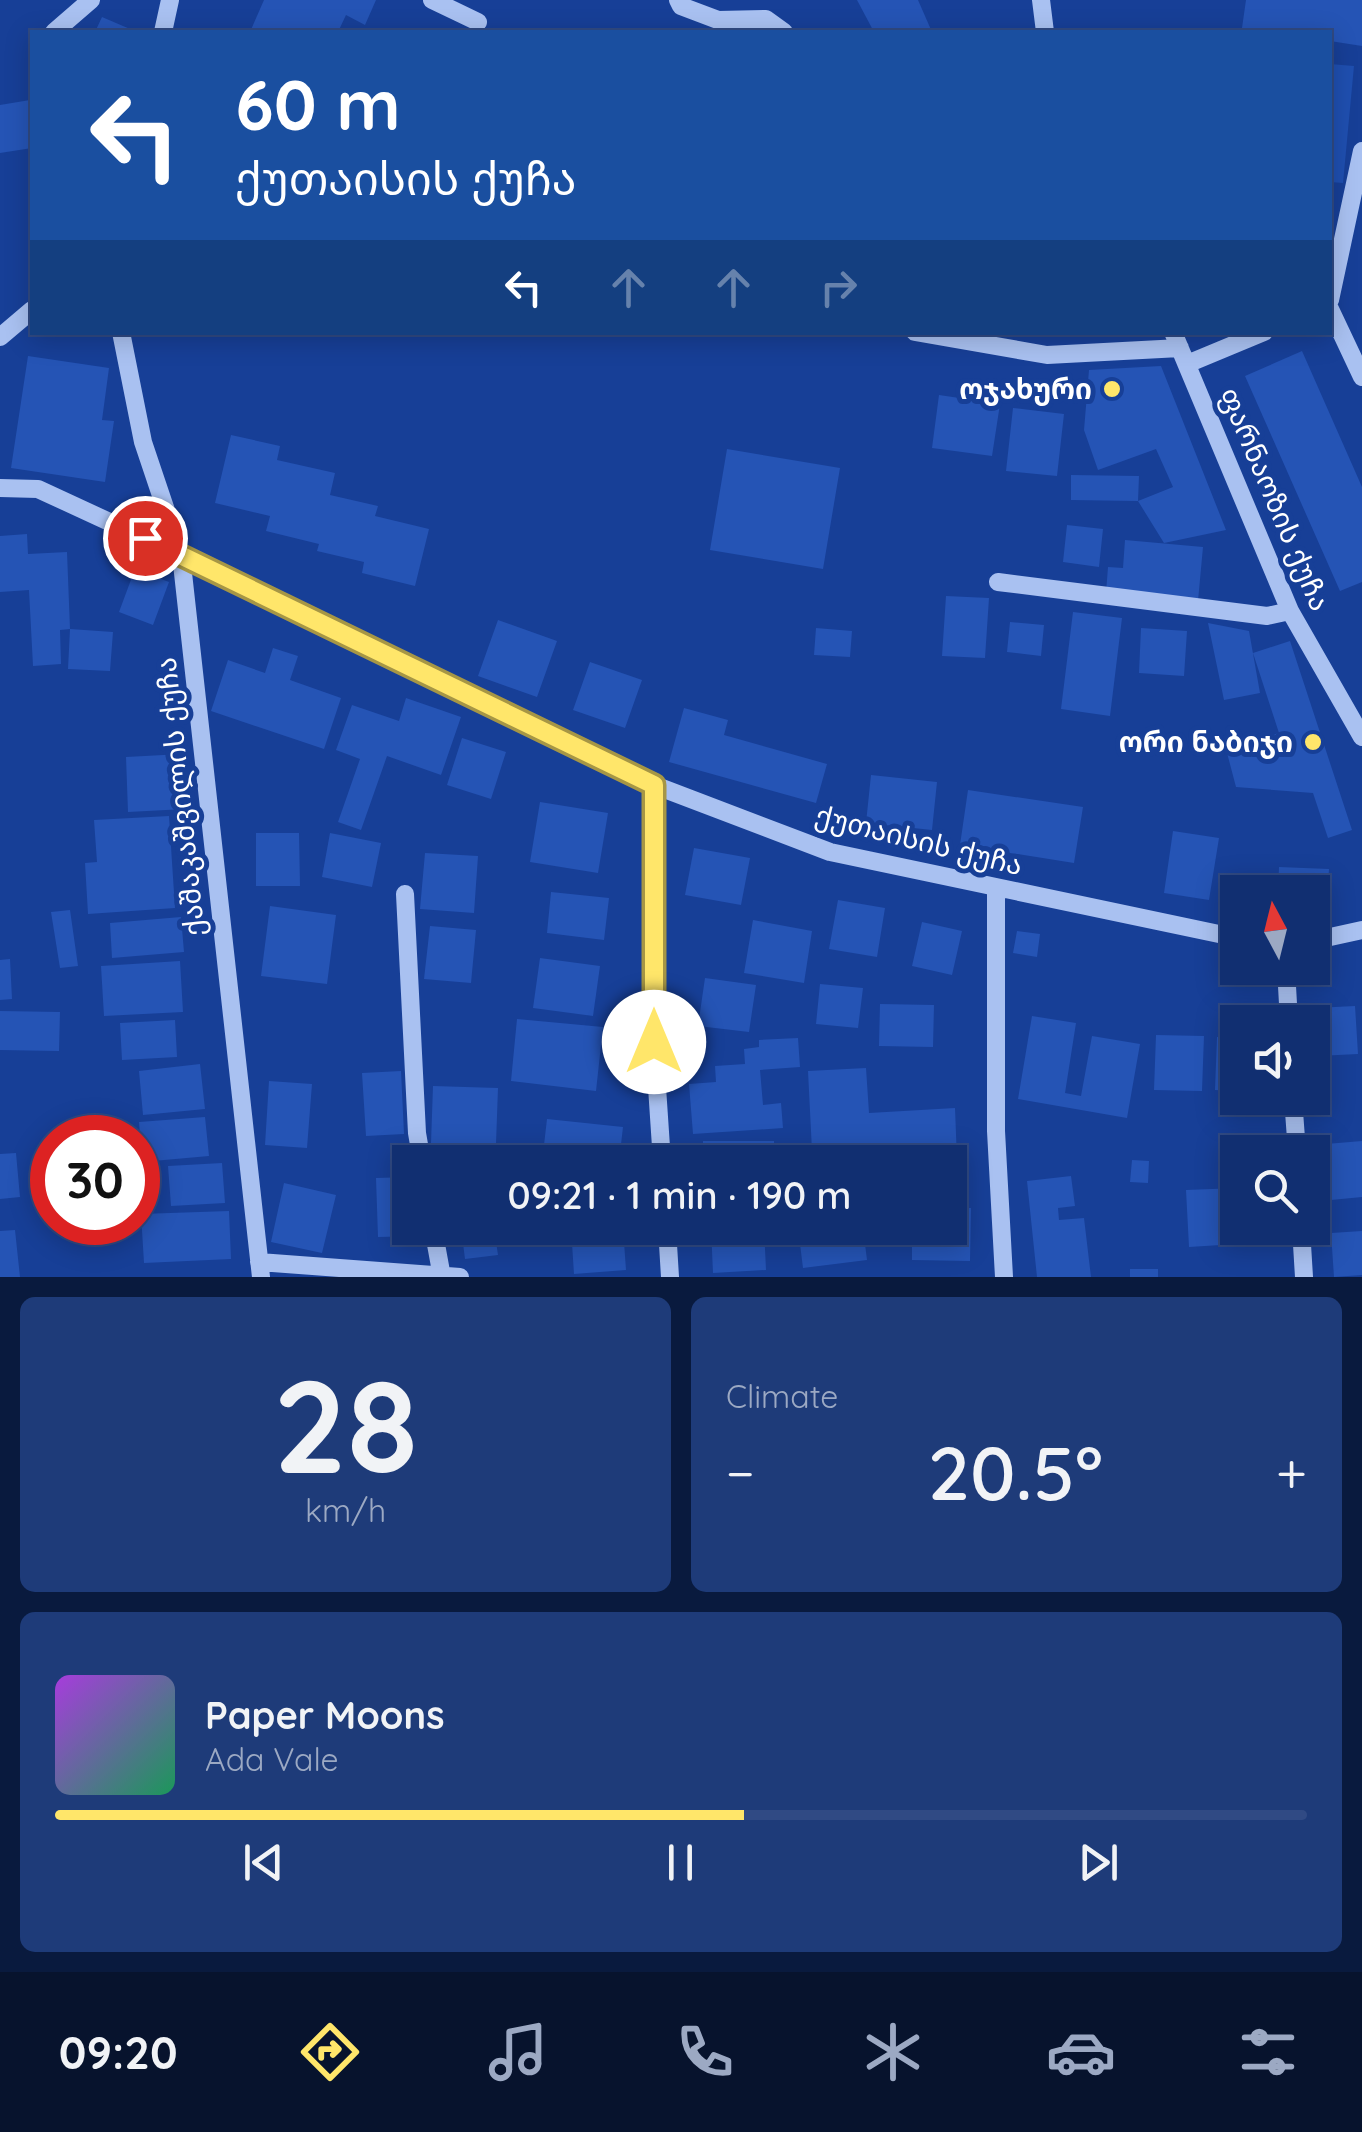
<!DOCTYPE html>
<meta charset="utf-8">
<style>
:root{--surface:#112f71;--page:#1e3b79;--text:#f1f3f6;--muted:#9ca9c3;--line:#304a84;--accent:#ffe66a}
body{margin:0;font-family:Quicksand,"Noto Sans Georgian",sans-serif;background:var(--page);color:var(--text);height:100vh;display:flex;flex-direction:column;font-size:38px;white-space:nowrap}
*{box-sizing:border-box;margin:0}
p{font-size:32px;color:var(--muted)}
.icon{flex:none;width:55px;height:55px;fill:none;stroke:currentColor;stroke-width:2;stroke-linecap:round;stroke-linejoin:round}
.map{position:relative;height:1277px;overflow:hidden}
.details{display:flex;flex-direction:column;gap:20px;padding:20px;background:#091a3e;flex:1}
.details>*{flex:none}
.top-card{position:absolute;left:30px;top:30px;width:1302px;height:305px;border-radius:0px;box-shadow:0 5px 25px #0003,0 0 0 2px var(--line);background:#1a4fa0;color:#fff;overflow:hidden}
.needle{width:65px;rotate:353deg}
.controls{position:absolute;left:1220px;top:875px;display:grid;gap:20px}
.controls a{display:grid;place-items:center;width:110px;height:110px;border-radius:0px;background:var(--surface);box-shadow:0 5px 25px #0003,0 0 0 2px var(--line);font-size:50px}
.speed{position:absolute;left:30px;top:1115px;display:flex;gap:20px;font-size:50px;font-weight:700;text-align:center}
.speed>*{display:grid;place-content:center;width:130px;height:130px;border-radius:50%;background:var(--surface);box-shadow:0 5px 25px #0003,0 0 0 2px var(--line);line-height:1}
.speed .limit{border:15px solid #d22;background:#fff;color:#111}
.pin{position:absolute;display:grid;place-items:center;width:85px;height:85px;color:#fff;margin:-42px;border:5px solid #fff;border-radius:50%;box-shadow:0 2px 10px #0007}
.me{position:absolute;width:110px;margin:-55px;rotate:0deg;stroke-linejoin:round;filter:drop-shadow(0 0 8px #0008)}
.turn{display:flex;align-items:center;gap:35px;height:210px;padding:0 40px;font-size:45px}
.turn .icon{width:130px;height:130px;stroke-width:2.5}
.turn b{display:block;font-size:70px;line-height:85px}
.lanes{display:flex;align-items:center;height:95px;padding:0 40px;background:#0003;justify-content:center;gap:50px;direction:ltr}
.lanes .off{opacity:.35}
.big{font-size:75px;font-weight:600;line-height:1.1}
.details .widget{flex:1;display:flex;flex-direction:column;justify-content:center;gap:15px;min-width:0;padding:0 35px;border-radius:15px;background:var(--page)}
.details .dial{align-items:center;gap:0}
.dial b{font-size:130px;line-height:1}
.song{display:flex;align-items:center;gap:30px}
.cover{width:120px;height:120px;border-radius:15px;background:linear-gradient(135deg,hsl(280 70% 55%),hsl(150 70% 35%))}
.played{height:10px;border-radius:5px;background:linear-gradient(90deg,var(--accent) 55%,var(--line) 55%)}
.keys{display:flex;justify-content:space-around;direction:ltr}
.heat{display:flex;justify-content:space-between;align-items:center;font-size:55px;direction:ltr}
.details .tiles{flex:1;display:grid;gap:20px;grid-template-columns:1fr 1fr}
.widget:last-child{grid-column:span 2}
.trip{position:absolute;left:392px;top:1145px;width:575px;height:100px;border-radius:0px;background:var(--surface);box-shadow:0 5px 25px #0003,0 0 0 2px var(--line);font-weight:600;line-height:100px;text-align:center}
.menu{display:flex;height:160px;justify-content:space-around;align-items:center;background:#07132d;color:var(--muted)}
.menu .icon{width:70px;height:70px}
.menu .current{color:var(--accent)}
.menu b{font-size:45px;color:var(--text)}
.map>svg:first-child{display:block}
.green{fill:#1f4fb0}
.building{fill:#2554b5}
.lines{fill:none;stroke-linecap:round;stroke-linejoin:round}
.minor{stroke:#a9c1f1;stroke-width:18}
.route-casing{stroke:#a69645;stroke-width:25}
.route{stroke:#ffe66a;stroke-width:18}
.poi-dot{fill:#ffe66a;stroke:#173f97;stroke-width:4}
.labels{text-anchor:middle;stroke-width:10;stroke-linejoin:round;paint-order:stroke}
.poi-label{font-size:28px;font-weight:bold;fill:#fff;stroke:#173f97;text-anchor:end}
.street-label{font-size:28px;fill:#fff;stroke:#173f97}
</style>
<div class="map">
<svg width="1362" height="1277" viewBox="0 0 1362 1277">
<rect width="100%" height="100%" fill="#173f97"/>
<path class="green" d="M 1330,64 L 1354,66 L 1343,183 L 1330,182 Z"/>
<path class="building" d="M 264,0 L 376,0 L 365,25 L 346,15 L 338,32 L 250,32 Z
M 857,0 L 918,0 L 932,32 L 874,32 Z
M 1246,0 L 1362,0 L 1362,46 L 1330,41 L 1330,32 L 1270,32 L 1242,28 Z
M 102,17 L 137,32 L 95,32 Z
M 30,100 L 32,148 L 0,153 L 0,105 Z
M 1302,351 L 1362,487 L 1362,582 L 1340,591 L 1245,376 Z
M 28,356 L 109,368 L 102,420 L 114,421 L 105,482 L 11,468 Z
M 1161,366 L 1226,530 L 1164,543 L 1138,501 L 1173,487 L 1156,449 L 1098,470 L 1084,430 L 1089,370 Z
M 939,395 L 1000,404 L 992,456 L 932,448 Z
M 1013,408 L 1064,414 L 1057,476 L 1006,471 Z
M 231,435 L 280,446 L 277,460 L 335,473 L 330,495 L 378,506 L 375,516 L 429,529 L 415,586 L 362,573 L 364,562 L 317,551 L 319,544 L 266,531 L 270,516 L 215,503 Z
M 727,449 L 840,468 L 823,569 L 710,550 Z
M 1071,475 L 1139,476 L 1138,501 L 1071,500 Z
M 1067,525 L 1103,529 L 1099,567 L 1063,562 Z
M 27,534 L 28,554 L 67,552 L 70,629 L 113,632 L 110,671 L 68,669 L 70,629 L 60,630 L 61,664 L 33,666 L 29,590 L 0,592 L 0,536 Z
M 1125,540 L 1203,547 L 1198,601 L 1106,593 L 1108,567 L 1123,568 Z
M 135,569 L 169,582 L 153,625 L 119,612 Z
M 946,596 L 989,598 L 985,658 L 942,656 Z
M 1073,612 L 1122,618 L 1110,716 L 1061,709 Z
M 498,620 L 557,641 L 537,697 L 478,676 Z
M 1010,622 L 1044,625 L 1041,656 L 1007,652 Z
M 1208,623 L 1249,631 L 1260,693 L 1224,700 Z
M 816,628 L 852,631 L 850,657 L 814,655 Z
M 1141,628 L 1187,631 L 1184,676 L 1139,673 Z
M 1290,641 L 1352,830 L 1328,838 L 1313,793 L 1236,787 L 1226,749 L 1279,733 L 1253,653 Z
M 273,648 L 298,656 L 290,680 L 341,698 L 324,749 L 211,711 L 228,660 L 265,673 Z
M 590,662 L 642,680 L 625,728 L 573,710 Z
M 406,698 L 461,717 L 441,775 L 387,756 L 361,830 L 338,822 L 360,759 L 336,750 L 352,705 L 399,721 Z
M 684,708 L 728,720 L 724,735 L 827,764 L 816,803 L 669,762 Z
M 462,738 L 506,752 L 491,799 L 447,785 Z
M 182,754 L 185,809 L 128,812 L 126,757 Z
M 871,775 L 937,782 L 932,830 L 866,823 Z
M 968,790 L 1083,807 L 1074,863 L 960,845 Z
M 540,802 L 608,813 L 598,873 L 530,862 Z
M 169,816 L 175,908 L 88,914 L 85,863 L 97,862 L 94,820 Z
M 1173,831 L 1219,838 L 1209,900 L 1164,893 Z
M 256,833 L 299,833 L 300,886 L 256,886 Z
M 330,833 L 381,843 L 372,887 L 322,877 Z
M 694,848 L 750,858 L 741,905 L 685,895 Z
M 425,853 L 478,856 L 474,913 L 420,909 Z
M 1279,867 L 1329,869 L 1326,914 L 1312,913 L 1312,892 L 1278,892 Z
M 551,892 L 609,898 L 604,940 L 547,933 Z
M 838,900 L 885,908 L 877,957 L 829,949 Z
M 270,906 L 336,915 L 327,984 L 261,976 Z
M 70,910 L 78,966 L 60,968 L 51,912 Z
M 181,917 L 184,952 L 112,958 L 110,923 Z
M 753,920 L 812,931 L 804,983 L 744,973 Z
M 922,922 L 962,931 L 952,975 L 912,966 Z
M 430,926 L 476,930 L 471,983 L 424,979 Z
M 1017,931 L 1040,934 L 1037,957 L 1013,953 Z
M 540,958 L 600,966 L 593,1016 L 533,1008 Z
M 10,959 L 12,999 L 0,1000 L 0,960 Z
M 180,961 L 183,1012 L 104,1016 L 101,966 Z
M 705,978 L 756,985 L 749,1032 L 698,1026 Z
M 820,984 L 863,988 L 858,1028 L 816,1024 Z
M 880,1004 L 934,1005 L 933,1047 L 879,1046 Z
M 1355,1006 L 1358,1054 L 1318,1056 L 1315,1008 Z
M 0,1011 L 60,1012 L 59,1051 L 0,1050 Z
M 1032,1016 L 1076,1023 L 1065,1093 L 1081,1096 L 1092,1036 L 1140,1044 L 1127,1118 L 1018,1099 Z
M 517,1019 L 603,1027 L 596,1091 L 511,1081 Z
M 175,1020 L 177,1057 L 122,1060 L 120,1023 Z
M 1156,1035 L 1204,1036 L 1202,1091 L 1154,1090 Z
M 1217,1037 L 1238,1038 L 1238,1091 L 1215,1090 Z
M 798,1038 L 800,1067 L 760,1070 L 763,1105 L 781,1103 L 783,1128 L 693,1134 L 689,1084 L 716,1082 L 715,1066 L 745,1064 L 744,1049 L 759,1047 L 759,1040 Z
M 200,1064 L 205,1109 L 143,1115 L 139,1071 Z
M 866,1068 L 869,1113 L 955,1108 L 957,1160 L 871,1162 L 871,1147 L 812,1151 L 808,1071 Z
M 401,1071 L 404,1134 L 366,1136 L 362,1073 Z
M 269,1081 L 312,1084 L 307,1148 L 265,1145 Z
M 433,1086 L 498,1088 L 496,1144 L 431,1143 Z
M 205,1117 L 209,1156 L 142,1162 L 139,1122 Z
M 547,1119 L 623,1127 L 619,1162 L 542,1162 Z
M 1277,1133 L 1278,1152 L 1241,1152 L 1241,1134 Z
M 703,1141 L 774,1141 L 774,1162 L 703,1162 Z
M 1362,1141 L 1362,1197 L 1331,1200 L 1326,1144 Z
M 16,1153 L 20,1197 L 0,1199 L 0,1154 Z
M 1132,1160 L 1149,1161 L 1148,1183 L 1130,1182 Z
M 222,1163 L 225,1203 L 171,1206 L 168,1166 Z
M 1071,1176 L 1075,1206 L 1058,1208 L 1059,1220 L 1084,1218 L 1091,1277 L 1037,1277 L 1027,1181 Z
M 410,1177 L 410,1228 L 420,1228 L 420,1236 L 378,1237 L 376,1178 Z
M 284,1183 L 336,1195 L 322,1253 L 271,1242 Z
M 1238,1188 L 1238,1228 L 1252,1228 L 1253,1243 L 1189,1247 L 1186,1190 Z
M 950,1208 L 971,1208 L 970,1261 L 912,1260 L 912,1228 L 950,1228 Z
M 229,1211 L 231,1259 L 144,1263 L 141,1214 Z
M 461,1228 L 494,1228 L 498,1255 L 465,1259 Z
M 571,1228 L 623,1228 L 626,1270 L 574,1274 Z
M 711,1228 L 764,1228 L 766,1270 L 713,1273 Z
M 798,1228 L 863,1228 L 867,1260 L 803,1268 Z
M 15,1230 L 20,1277 L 0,1277 L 0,1231 Z
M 1362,1231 L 1362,1275 L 1334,1277 L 1331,1233 Z
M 1130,1269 L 1158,1269 L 1158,1277 L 1130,1277 Z"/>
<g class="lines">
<path class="minor" d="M 432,0 L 478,22
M 678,0 L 681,6 L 718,20 L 766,19 L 784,32
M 1041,0 L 1045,32
M 54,32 L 91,0
M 163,32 L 170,0
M 1330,300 L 1362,151
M 1330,309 L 1362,377
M 121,332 L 143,442 L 181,555 L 261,1277
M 915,332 L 1047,355 L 1180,348
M 1173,332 L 1290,611 L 1362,737
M 0,337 L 32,310
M 1187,364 L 1264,332
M 0,488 L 38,489 L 181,555 L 420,673 L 654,785 L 830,852 L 1238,938
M 998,582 L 1267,616 L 1290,611
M 654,785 L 654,1042 L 662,1162
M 996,889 L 996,1131 L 1004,1277
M 405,894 L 417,1133 L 422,1162
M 1312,941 L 1362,930
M 1286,968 L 1289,1022
M 1293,1098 L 1297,1152
M 433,1228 L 442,1277
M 667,1228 L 670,1277
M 1301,1228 L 1304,1277
M 259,1262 L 460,1277"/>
</g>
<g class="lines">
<defs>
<path id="route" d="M 145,538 L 654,785 L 654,1042"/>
</defs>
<use href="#route" class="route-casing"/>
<use href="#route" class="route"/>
</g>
<g class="poi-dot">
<circle cx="1112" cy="389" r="10"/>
<circle cx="1313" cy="742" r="10"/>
</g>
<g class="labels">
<g class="poi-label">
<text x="1092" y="399">ოჯახური</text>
<text x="1293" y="752">ორი ნაბიჯი</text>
</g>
<g class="street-label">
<text transform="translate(1275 499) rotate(67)" y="10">ფარნაოზის ქუჩა</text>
<text transform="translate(180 797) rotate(-96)" y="10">ქაშაკაშვილის ქუჩა</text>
<text transform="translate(919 840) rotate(14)" y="10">ქუთაისის ქუჩა</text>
</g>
</g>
</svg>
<div class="controls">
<a><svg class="needle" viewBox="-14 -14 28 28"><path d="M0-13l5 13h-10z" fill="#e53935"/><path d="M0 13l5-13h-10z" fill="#9ca9c3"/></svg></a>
<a><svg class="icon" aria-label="sound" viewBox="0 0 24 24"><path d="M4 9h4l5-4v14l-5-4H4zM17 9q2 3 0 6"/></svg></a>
<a><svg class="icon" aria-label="search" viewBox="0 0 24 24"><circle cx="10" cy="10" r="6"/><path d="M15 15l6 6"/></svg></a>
</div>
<div class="speed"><div class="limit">30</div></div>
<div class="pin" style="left:145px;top:538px;background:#d93025"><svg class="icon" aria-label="arrive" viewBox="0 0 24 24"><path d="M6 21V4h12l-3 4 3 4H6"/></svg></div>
<svg class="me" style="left:654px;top:1042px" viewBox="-20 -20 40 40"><circle r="19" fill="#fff"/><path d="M0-13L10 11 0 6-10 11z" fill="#ffe66a"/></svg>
<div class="trip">09:21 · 1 min · 190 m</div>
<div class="top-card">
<div class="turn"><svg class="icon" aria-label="left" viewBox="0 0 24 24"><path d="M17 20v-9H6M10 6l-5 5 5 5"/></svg><div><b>60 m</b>ქუთაისის ქუჩა</div></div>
<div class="lanes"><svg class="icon" aria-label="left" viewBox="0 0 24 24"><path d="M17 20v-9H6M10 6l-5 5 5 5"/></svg><svg class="icon off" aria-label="ahead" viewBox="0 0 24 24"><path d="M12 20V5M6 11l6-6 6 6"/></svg><svg class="icon off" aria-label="ahead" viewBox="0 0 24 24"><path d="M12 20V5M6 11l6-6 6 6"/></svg><svg class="icon off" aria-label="right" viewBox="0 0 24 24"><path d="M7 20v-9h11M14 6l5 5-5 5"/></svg></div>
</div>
</div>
<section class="details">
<div class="tiles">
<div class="widget dial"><b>28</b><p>km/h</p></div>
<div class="widget"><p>Climate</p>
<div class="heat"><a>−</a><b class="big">20.5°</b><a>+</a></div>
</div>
<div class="widget">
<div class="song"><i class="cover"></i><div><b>Paper Moons</b><p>Ada Vale</p></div></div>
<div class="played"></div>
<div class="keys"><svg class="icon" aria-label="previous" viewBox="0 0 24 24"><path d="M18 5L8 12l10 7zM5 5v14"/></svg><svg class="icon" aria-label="pause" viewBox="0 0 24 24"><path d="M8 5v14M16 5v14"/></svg><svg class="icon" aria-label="next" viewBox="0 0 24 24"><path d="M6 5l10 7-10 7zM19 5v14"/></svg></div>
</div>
</div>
</section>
<nav class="menu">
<b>09:20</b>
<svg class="icon current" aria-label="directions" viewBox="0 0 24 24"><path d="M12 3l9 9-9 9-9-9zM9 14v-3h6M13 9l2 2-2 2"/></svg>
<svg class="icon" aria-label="music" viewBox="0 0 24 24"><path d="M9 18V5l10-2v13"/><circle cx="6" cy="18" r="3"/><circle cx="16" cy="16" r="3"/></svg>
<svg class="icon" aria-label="phone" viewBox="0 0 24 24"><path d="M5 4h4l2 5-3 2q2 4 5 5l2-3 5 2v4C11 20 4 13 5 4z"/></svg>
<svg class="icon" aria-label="climate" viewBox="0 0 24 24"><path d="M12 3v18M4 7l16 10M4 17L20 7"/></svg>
<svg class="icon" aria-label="car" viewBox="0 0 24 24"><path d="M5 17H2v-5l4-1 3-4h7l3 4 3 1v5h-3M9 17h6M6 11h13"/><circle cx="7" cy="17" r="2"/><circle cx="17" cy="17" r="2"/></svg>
<svg class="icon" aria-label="filters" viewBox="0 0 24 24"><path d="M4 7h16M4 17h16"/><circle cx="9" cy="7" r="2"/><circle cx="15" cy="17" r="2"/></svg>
</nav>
